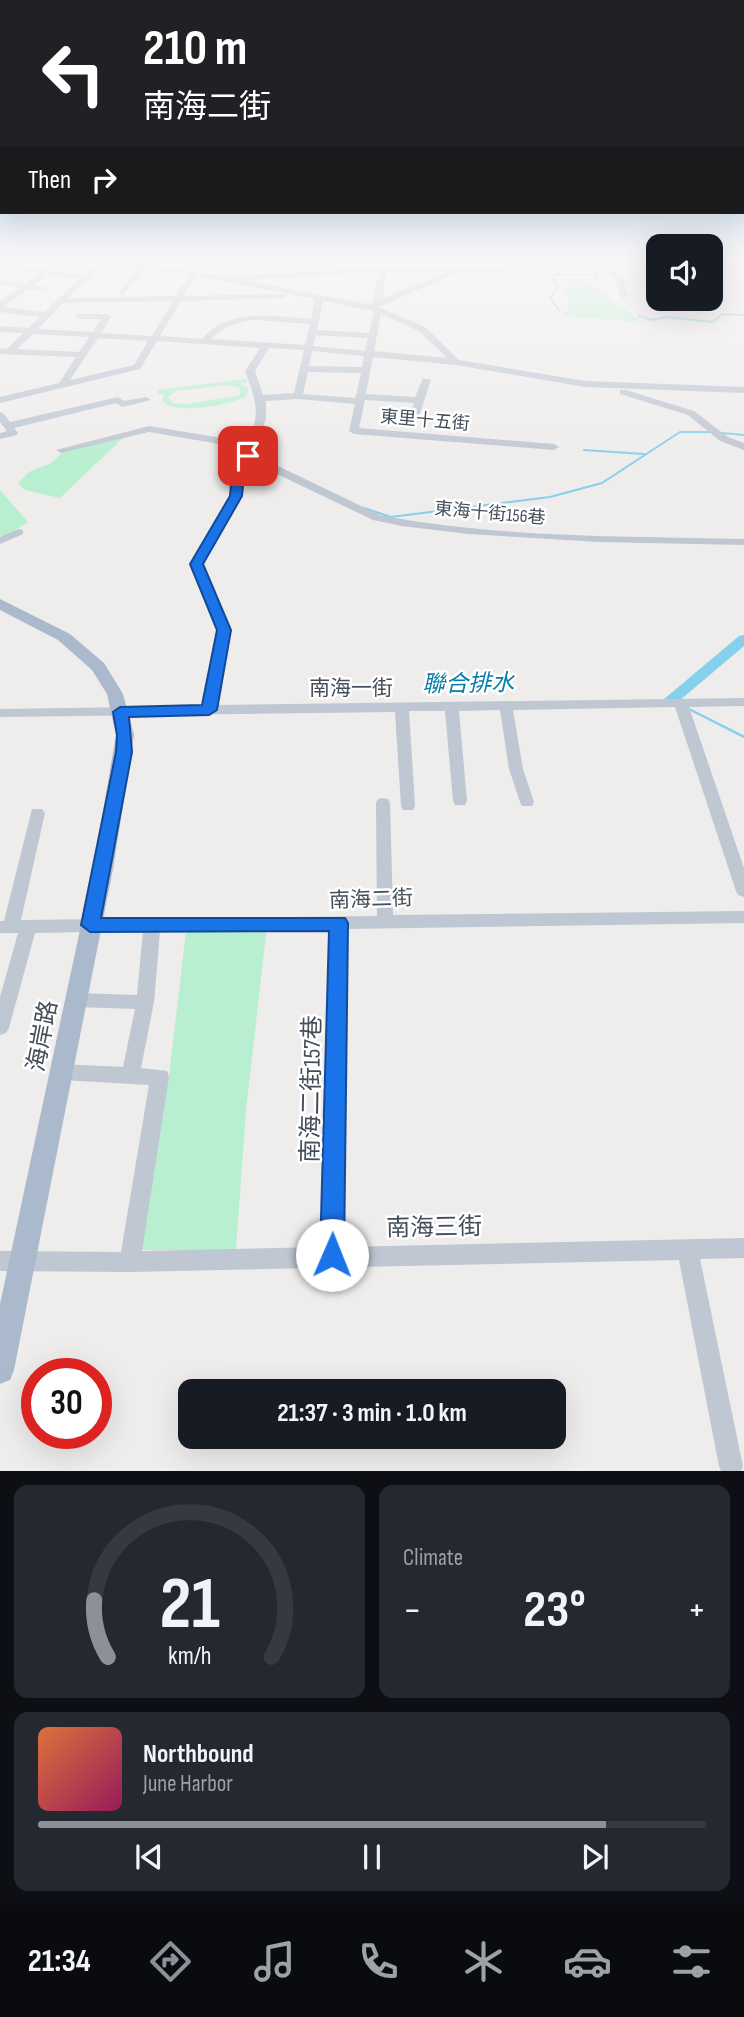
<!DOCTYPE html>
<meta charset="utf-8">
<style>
:root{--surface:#171b24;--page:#242831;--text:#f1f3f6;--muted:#9ea1a6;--line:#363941;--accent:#8c9099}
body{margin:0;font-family:"Sofia Sans Condensed","Noto Sans TC",sans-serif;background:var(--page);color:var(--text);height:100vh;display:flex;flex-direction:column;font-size:26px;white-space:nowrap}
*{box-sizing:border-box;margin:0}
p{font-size:23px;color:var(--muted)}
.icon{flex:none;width:38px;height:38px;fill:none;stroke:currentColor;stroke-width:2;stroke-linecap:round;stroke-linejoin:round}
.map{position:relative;height:1471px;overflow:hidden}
.panel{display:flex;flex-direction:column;gap:14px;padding:14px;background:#0d0f14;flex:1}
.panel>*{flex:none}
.guide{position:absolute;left:0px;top:0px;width:746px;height:214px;box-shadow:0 7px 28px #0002;background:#202124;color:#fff;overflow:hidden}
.buttons{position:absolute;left:646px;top:234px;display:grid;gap:14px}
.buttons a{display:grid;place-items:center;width:77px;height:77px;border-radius:14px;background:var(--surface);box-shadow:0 7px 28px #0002;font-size:35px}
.speed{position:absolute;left:21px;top:1358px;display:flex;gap:14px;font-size:35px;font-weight:700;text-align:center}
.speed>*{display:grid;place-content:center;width:91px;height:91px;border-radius:50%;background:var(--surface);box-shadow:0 7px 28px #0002;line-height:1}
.speed .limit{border:10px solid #d22;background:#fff;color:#111}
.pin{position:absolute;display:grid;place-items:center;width:60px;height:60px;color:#fff;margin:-30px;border-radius:14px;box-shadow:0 4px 10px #0006}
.me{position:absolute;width:77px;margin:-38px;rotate:1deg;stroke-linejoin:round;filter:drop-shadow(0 0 5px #0008)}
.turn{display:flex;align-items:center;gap:24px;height:147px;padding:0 28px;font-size:32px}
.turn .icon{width:91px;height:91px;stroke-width:2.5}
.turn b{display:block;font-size:49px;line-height:60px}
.then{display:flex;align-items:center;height:66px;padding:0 28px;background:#0003;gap:14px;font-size:26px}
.big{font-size:52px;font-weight:700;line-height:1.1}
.panel .widget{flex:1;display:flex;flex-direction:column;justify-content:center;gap:10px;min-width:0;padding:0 24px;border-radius:14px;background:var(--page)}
.panel .dial{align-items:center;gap:0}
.dial svg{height:182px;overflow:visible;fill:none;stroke:var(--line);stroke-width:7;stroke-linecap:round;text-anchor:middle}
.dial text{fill:var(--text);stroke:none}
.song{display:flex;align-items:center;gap:21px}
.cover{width:84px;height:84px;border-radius:10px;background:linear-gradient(135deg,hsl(20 70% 55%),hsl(330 70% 35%))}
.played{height:7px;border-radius:4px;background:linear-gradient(90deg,var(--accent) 85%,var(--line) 85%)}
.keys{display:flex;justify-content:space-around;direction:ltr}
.heat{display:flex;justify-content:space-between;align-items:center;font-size:38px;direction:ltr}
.panel .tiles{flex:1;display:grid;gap:14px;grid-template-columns:1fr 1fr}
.widget:last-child{grid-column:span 2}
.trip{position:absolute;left:178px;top:1379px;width:388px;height:70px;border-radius:14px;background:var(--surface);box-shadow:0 7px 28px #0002;font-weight:700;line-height:70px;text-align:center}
.tab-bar{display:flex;height:112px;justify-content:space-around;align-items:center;background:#090b0e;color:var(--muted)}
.tab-bar .icon{width:49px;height:49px}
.tab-bar .active{color:var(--accent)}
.tab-bar b{font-size:32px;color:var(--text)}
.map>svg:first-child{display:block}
.green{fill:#b8efd1;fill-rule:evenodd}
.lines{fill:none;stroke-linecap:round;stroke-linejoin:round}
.stream-far1{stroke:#84d0ed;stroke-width:2}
.stream{stroke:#84d0ed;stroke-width:2.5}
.river{fill:#84d0ed;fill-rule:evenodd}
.minor{fill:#bfc7d2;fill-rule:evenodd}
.major{fill:#abb9cc;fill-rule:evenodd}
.route{fill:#1a73e8;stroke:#114b97;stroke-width:2}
.labels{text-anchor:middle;stroke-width:5;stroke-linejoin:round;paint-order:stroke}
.far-street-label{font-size:18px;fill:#444e5a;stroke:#fff}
.street-label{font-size:21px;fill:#444e5a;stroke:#fff}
.water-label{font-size:23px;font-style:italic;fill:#097ca8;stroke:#fff}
.near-street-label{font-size:24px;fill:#444e5a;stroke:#fff}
</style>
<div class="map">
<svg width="744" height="1471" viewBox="0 0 744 1471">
<rect width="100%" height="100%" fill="#efecec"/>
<path class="green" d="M 569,279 L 585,280 L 638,319 L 637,322 L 562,316 L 570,305 L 565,287 Z
M 246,379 L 248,382 L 240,383 L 249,389 L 246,397 C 226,405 179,416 162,401 L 164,394 L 158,394 L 157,390 ZM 227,385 L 240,388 L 240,395 L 187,404 L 173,403 L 168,397 L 176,391 Z
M 126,435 L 60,498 L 25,490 L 18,483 L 29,472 L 51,463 L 65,450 Z
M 0,490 L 28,522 L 3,538 L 0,535 Z
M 187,924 L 267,925 L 246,1111 L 236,1250 L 133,1250 L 169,1075 Z"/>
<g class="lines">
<path class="stream-far1" d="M 631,263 L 658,271
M 559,310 L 550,298 L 558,288 L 552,278 L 554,275 L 595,274 L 598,281
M 639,316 L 652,320 L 667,317 L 713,322 L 722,314 L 744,315
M 722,433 L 744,435
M 584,450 L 644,454
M 364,508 L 391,517 L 550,497 L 602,483 L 680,432 L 712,432"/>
<path class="stream" d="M 687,708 L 744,737"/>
<path class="river" d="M 744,635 L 744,646 L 673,706 L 663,706 L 660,703 L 663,700 L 739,636 Z"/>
<path class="minor" d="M 11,259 L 20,259 L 0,272 L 0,266 Z
M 81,259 L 103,259 L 191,271 L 198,259 L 206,259 L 198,272 L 223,277 L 374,268 L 585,266 L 637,259 L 637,262 L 609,266 L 623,278 L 628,296 L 624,298 L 620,296 L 615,279 L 601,268 L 585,270 L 459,272 L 379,307 L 425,327 L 459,360 L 585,381 L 744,387 L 744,393 L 585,387 L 456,365 L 373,357 L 366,394 L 415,397 L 423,378 L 431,380 L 418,419 L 410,417 L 414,403 L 365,400 L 359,428 L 554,444 L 559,447 L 554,450 L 354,434 L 349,431 L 355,404 L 298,399 L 266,401 L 266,419 L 253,454 L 380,515 C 496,538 626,536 744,539 L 744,545 L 599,542 L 468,534 L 402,526 L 373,520 L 250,461 L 243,474 L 241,496 L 202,564 L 230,630 L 217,705 L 744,698 L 744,706 L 689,707 L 744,868 L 744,897 L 738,895 L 736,891 L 675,707 L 513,710 L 523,769 L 534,802 L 532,806 L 522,806 L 520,802 L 509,769 L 500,710 L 459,711 L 467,801 L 465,805 L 455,805 L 453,801 L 445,711 L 409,711 L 415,806 L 413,810 L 403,810 L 401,806 L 395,712 L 0,717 L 0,709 L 203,706 L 218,630 L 190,564 L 231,496 L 233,474 L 243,453 L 214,443 L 149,432 L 61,453 L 56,450 L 149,426 L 216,437 L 246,447 C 261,414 257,404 245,371 L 260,348 L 157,341 L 140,369 L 0,403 L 0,397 L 59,383 L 76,357 L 0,354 L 0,348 L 7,349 L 23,333 L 0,332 L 0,326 L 28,328 L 40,317 L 0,312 L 0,301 L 20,288 L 0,284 L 0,280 L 25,284 L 39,274 L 22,272 L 22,268 L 25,268 L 84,274 L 96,263 ZM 104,264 L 138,268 L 118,294 L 122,296 L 146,269 L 189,275 L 176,296 L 68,298 ZM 378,272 L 372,305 L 242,280 L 374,272 ZM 386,272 L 449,272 L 383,298 ZM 48,275 L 79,279 L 45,312 L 3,307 L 28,289 L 46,291 L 46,287 L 34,285 ZM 196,276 L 315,299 L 311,319 C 273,316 230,307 202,339 L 160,336 L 181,301 L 283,298 L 287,296 L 283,294 L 184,296 ZM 173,301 L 152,336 L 101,333 L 111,317 L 107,314 L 76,314 L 75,316 L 79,319 L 101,319 L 93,332 L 38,329 L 63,303 ZM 323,301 L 374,311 L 369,333 L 317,330 ZM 381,314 L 419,331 L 447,358 L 374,351 ZM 255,320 L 310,324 L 305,345 L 211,339 C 224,326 237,322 255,320 ZM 33,334 L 89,337 L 79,352 L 17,349 ZM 316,335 L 368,338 L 365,351 L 313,346 ZM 98,338 L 148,341 L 134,365 L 70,380 ZM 269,348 L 304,350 L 294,393 L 263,395 L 255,371 ZM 312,351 L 364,356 L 362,367 L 309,366 ZM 308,372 L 361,373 L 356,395 L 355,398 L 303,394 Z
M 230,259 L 328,259 L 331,261 L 327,263 L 291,265 L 234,261 Z
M 620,390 L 626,390 L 694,411 L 728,437 L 744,443 L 744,450 L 720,441 L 688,415 L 620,394 Z
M 118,397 L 124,401 L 146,397 L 151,400 L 122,407 L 116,403 L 14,428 L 18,433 L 17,435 L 0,439 L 0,433 L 7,431 L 0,422 L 0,412 L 3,413 L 10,422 Z
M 19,529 L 23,530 L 23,534 L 0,544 L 0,537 Z
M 383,798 L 388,799 L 390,803 L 393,915 L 744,911 L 744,923 L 347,929 L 343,1247 L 744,1238 L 744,1258 L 700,1259 L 743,1466 L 741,1471 L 721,1471 L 719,1466 L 679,1260 L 130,1272 L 0,1271 L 0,1251 L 121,1252 L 149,1085 L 62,1080 L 55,1078 L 53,1072 L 55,1066 L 62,1064 L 123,1067 L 135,1009 L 76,1007 L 70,1005 L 67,1000 L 70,995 L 76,993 L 137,995 L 143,931 L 35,933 L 9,1028 L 6,1033 L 0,1035 L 0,997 L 18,933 L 0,933 L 0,921 L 4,921 L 32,809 L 42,809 L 45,813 L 21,920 L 377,916 L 376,803 L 378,799 ZM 331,929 L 322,1247 L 142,1251 L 169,1077 L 167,1071 L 141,1068 L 154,1002 L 160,931 Z"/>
<path class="major" d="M 0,599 L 70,634 L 104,663 L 123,694 L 134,735 L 113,869 L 14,1370 L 10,1380 L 0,1384 L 0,1304 L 93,869 L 116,735 L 107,694 L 92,670 L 58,640 L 0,610 Z"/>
</g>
<linearGradient id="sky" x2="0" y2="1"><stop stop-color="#80bfea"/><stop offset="0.56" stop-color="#f8f6f6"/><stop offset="1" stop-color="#f8f6f6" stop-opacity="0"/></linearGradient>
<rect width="744" height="465" fill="url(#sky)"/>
<path class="route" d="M 248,452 L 254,456 L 244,474 L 242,496 L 203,564 L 231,630 L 217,710 L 209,715 L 129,717 L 132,752 L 101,918 L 345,918 L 348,923 L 344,1255 L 340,1264 L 332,1267 L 323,1264 L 320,1255 L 329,931 L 90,932 L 81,925 L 116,752 L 117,735 L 113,712 L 120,707 L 202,705 L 217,630 L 190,564 L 230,496 L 232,474 L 244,453 Z"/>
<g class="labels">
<g class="far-street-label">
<text transform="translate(425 420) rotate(5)" y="6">東里十五街</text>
<text transform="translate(490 513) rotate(5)" y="6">東海十街156巷</text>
</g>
<g class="street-label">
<text x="351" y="695">南海一街</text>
<text transform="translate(371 899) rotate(-2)" y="7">南海二街</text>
</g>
<g class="water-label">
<text transform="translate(468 683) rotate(-1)" y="8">聯合排水</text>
</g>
<g class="near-street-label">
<text transform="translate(42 1036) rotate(-79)" y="8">海岸路</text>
<text transform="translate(311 1089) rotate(-89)" y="8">南海二街157巷</text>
<text transform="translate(434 1227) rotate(-1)" y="8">南海三街</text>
</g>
</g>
</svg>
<div class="buttons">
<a><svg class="icon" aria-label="sound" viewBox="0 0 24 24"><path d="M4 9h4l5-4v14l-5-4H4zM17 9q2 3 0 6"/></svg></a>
</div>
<div class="speed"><div class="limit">30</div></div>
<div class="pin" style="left:248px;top:456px;background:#d93025"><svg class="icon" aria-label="arrive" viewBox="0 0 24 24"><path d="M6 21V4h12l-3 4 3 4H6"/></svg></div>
<svg class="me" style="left:332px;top:1255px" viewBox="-20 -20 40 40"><circle r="19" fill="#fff"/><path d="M0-13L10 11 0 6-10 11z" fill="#1a73e8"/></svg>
<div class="trip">21:37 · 3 min · 1.0 km</div>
<div class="guide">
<div class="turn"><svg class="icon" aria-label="left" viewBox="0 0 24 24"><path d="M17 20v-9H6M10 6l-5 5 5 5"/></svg><div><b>210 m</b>南海二街</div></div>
<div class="then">Then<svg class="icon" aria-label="right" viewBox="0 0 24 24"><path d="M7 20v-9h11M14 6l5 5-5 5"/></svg></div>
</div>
</div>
<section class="panel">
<div class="tiles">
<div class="widget dial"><svg viewBox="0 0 100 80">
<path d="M14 69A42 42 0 1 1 86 69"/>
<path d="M14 69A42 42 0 0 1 8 44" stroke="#8c9099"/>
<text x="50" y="56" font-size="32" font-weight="700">21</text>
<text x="50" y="72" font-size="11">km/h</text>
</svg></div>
<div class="widget"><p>Climate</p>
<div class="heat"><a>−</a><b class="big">23°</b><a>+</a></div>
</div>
<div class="widget">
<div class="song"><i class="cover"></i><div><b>Northbound</b><p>June Harbor</p></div></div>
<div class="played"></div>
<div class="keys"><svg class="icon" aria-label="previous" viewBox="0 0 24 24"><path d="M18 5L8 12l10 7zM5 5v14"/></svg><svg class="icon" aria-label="pause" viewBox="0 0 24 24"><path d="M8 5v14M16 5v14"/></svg><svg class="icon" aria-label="next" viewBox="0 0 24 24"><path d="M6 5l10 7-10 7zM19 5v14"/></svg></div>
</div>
</div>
</section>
<nav class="tab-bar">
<b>21:34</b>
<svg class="icon active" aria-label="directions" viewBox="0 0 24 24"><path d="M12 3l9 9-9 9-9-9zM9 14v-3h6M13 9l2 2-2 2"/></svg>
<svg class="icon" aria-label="music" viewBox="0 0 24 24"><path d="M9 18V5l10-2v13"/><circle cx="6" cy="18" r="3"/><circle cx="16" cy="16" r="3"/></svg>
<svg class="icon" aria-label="phone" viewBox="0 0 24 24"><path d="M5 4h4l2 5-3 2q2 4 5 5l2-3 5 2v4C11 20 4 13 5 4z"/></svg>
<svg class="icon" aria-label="climate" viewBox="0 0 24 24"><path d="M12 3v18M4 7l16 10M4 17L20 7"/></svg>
<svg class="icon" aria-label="car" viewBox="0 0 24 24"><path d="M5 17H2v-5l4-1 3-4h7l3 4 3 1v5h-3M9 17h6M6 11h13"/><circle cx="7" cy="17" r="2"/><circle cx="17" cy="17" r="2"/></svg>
<svg class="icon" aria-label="filters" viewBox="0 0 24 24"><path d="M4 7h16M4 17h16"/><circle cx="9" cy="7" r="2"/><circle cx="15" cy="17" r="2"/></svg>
</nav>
